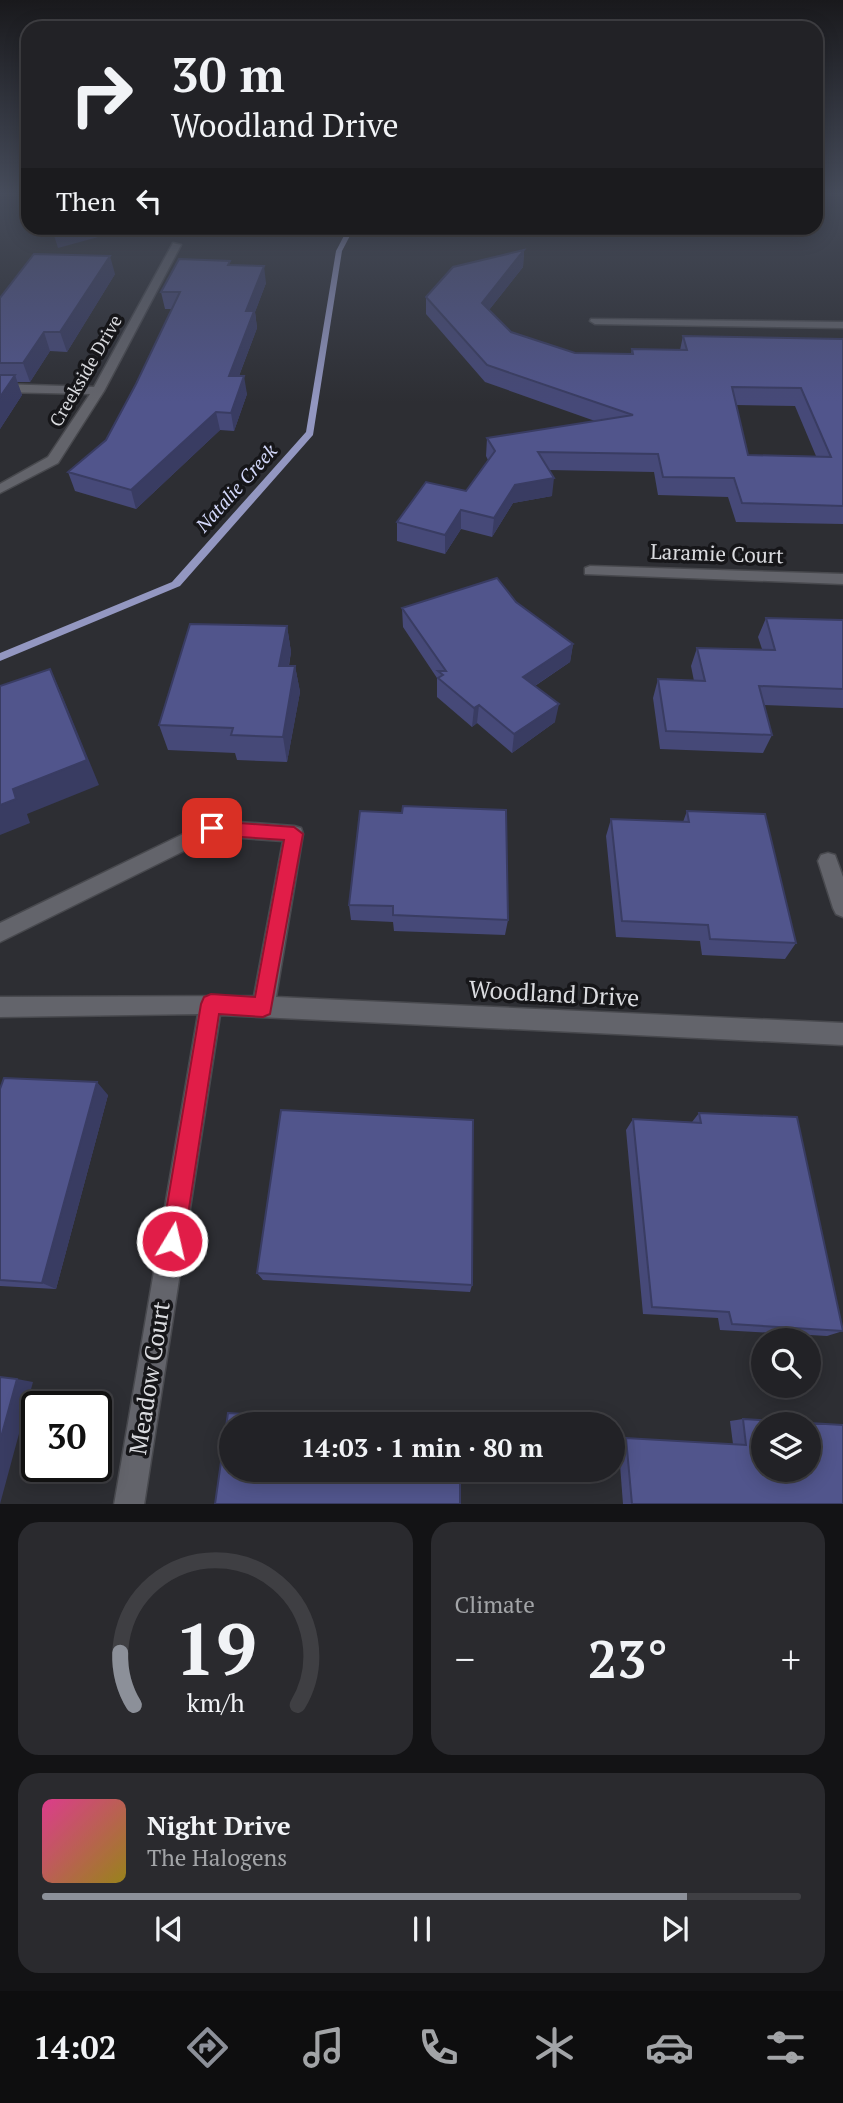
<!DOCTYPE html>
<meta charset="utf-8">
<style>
:root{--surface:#222226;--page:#2a2a2e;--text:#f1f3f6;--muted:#a2a4a7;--line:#3f3f43;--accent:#8c9099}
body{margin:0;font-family:"PT Serif",serif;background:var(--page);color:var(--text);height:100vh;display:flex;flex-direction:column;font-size:26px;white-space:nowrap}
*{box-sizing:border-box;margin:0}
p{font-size:23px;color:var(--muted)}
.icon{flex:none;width:38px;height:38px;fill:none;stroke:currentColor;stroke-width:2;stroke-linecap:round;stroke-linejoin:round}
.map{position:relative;height:1504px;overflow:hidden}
.drawer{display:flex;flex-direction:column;gap:18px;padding:18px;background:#131315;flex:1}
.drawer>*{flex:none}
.top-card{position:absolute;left:21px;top:21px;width:802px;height:214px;border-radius:21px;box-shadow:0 4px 18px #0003,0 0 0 2px var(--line);background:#222226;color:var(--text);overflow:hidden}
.fabs{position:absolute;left:751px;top:1328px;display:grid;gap:14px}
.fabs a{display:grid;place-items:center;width:70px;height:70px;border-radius:50%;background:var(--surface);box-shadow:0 4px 18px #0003,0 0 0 2px var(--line);font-size:35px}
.speed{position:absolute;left:21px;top:1391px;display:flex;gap:14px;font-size:35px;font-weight:700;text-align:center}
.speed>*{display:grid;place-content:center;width:91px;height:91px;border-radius:50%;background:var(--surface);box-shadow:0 4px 18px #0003,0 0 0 2px var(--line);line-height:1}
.speed .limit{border:4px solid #111;border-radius:10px;background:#fff;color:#111}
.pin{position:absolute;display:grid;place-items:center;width:60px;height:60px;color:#fff;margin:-30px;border-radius:14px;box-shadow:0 4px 10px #0006}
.me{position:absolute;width:77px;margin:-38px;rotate:9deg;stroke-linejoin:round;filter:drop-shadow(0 0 5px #0008)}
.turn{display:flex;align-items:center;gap:24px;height:147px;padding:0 35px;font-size:32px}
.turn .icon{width:91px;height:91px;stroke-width:2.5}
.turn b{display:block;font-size:49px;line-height:60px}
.then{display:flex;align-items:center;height:66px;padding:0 35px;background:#0003;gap:14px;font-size:26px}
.big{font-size:52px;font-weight:800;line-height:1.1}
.drawer .card{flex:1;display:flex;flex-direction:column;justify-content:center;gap:10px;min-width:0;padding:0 24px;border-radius:21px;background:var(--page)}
.drawer .dial{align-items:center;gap:0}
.dial svg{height:182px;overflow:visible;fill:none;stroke:var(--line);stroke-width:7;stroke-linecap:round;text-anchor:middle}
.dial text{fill:var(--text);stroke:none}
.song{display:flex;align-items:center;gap:21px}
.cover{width:84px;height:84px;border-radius:10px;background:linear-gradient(135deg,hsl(330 70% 55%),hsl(50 70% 35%))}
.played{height:7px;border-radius:4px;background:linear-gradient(90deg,var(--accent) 85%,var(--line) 85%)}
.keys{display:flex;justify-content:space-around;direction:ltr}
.heat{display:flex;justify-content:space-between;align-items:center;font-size:38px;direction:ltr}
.drawer .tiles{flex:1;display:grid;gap:18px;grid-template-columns:1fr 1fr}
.card:last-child{grid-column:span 2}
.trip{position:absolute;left:219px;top:1412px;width:406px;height:70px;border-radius:35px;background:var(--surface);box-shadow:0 4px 18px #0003,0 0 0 2px var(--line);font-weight:800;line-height:70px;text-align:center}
.tabs{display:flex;height:112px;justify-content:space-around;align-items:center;background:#0e0e0f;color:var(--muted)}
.tabs .icon{width:49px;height:49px}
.tabs .current{color:var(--accent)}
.tabs b{font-size:32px;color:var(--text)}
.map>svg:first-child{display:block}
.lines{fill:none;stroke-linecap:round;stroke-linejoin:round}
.stream{fill:#9397c1;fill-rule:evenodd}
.minor-casing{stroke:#48494e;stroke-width:3}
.minor{fill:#63646b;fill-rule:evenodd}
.wall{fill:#464978;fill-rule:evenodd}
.shaded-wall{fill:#393c62}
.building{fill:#51558c;stroke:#393c62;stroke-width:2;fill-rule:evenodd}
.route{fill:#e11d48;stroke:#92132f;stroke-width:2}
.labels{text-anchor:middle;stroke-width:7;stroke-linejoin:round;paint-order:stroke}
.far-street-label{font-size:18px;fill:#dadbdf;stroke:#161619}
.far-water-label{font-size:19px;font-style:italic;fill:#d3d8fa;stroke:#161619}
.street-label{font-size:21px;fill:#dadbdf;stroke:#161619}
.near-street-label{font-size:24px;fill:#dadbdf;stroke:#161619}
</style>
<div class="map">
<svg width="843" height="1505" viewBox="0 0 843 1505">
<rect width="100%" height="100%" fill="#2d2e33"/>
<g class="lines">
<path class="stream" d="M 348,228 L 354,228 L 342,251 L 313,435 L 180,586 L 0,661 L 0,653 L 172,582 L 306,432 L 336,251 Z"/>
<defs>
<path id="minor" d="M 173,243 L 181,245 L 104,391 L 58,463 L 0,493 L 0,484 L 48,457 L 90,394 L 0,392 L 0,384 L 94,387 Z
M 591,319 L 843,322 L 843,328 L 595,324 L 590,321 Z
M 590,566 L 843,574 L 843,584 L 585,574 L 585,568 Z
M 212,820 L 294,826 L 301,828 L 303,834 L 276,997 L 843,1023 L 843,1045 L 220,1015 L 144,1505 L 114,1505 L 198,1014 L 0,1017 L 0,997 L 254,996 L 283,841 L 214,836 L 0,942 L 0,923 Z
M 828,853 L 835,855 L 843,877 L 843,917 L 836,914 L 833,908 L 818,861 L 821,855 Z"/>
</defs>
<use href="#minor" class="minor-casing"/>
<use href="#minor" class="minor"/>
</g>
<path class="wall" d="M 524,250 L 523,267 L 489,310 L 511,332 L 575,353 L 631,354 L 632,349 L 680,350 L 683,336 L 843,339 L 843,524 L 736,522 L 728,497 L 658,495 L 654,472 L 549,470 L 552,496 L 513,503 L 492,537 L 461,529 L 445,554 L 397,541 L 397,522 L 466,491 L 488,460 L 486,456 L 487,438 L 595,421 L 485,382 L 426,314 L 426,297 ZM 736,405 L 795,406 L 816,456 L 748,455 Z
M 230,265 L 266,283 L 255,312 L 257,328 L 239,376 L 247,394 L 234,431 L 220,430 L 136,509 L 75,491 L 68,472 L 106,440 L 136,384 L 172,309 L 165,309 L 161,292 Z
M 115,274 L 67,352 L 50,351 L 30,382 L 17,382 L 22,395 L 0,429 L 0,298 Z
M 516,602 L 573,644 L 570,662 L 535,686 L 555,722 L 512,753 L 477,723 L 472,727 L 437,697 L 437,678 L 403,627 L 402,608 Z
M 766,618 L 843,620 L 843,708 L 764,705 L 772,735 L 763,753 L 660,749 L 653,698 L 658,679 L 694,681 L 691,666 L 697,648 L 762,649 L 758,637 Z
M 287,626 L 291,652 L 289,666 L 295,666 L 300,692 L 287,762 L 237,760 L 235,753 L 168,750 L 159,725 Z
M 687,811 L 796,943 L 785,959 L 702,955 L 700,941 L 616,937 L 606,836 L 611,819 L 683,822 Z
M 402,813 L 508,920 L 505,935 L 394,931 L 393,922 L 351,920 L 349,905 Z
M 0,1089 L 108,1095 L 56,1289 L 0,1286 Z
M 699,1113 L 843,1331 L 827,1336 L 720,1330 L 718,1318 L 643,1314 L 626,1130 L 633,1119 L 692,1122 Z
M 257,1273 L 472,1285 L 470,1292 L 263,1280 Z
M 743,1419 L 843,1504 L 623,1504 L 618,1439 L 626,1438 L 733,1444 L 730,1421 Z"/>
<path class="shaded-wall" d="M 68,228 L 131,228 L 58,248 L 53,232 Z
M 524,250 L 523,267 L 481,320 L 482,303 Z
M 110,256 L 115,274 L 67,352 L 60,332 Z
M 264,266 L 266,283 L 255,312 L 257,328 L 232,394 L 229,376 L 246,311 Z
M 44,332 L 50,351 L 30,382 L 23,363 Z
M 15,375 L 22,395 L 0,429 L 0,397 Z
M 244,376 L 247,394 L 234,431 L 231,413 Z
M 216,412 L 220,430 L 136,509 L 131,490 Z
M 554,478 L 552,496 L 513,503 L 492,537 L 494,518 L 515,485 Z
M 461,510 L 461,529 L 445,554 L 445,535 Z
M 287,626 L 291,652 L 284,691 L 279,666 Z
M 573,644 L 570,662 L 521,695 L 523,677 Z
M 295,666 L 300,692 L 287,762 L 283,737 Z
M 50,669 L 62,695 L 99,785 L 27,814 L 30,823 L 0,835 L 0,805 Z
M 559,704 L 555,722 L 512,753 L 514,734 Z
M 479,705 L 477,723 L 472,727 L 474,708 Z
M 97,1082 L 108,1095 L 56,1289 L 42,1283 Z
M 17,1379 L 33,1382 L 0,1504 L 0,1441 Z"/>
<path class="building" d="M 56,228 L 68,228 L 53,232 Z
M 524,250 L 482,303 L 511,332 L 575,353 L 633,354 L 632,349 L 687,350 L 683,336 L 843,339 L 843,506 L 742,503 L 734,478 L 663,477 L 658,454 L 538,452 L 554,478 L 515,485 L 494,518 L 461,510 L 445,535 L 397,522 L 426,482 L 466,491 L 495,451 L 487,438 L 633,415 L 487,365 L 426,297 L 453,267 ZM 732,387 L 801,388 L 831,457 L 748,455 Z
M 34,254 L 110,256 L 60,332 L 44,332 L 23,363 L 0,363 L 0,298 Z
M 179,259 L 230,261 L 228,265 L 264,266 L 246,311 L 254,311 L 229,376 L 244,376 L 231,413 L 216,412 L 131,490 L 68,472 L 106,440 L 136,384 L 180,292 L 161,292 Z
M 0,375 L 15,375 L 0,397 Z
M 497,578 L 516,602 L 573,644 L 523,677 L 559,704 L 514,734 L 479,705 L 474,708 L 438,678 L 443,675 L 438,671 L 446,671 L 402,608 Z
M 766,618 L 843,620 L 843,689 L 759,686 L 772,735 L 666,731 L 658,679 L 705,681 L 697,648 L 775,650 Z
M 190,624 L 287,626 L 279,666 L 295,666 L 283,737 L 231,735 L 233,728 L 159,725 Z
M 50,669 L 87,760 L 13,789 L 16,799 L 0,805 L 0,686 Z
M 403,806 L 506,810 L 508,920 L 393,915 L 393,906 L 349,905 L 360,811 L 402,813 Z
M 687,811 L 765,814 L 796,943 L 710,939 L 708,925 L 622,921 L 611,819 L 689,822 Z
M 4,1078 L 97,1082 L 42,1283 L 0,1280 L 0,1089 Z
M 281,1110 L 473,1120 L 472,1285 L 257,1273 Z
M 699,1113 L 797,1117 L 843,1331 L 732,1324 L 729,1312 L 652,1307 L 633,1119 L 701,1123 Z
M 0,1377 L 17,1379 L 0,1441 Z
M 228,1413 L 408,1424 L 231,1424 L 231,1470 L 460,1470 L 460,1504 L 215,1504 Z
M 743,1419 L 843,1425 L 843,1504 L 632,1504 L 626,1438 L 746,1445 ZM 763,1424 L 808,1424 L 808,1470 L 763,1470 Z"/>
<linearGradient id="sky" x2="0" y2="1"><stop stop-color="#19191c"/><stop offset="0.48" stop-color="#464c5b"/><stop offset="1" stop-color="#464c5b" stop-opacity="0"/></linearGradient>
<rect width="843" height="403" fill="url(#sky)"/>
<path class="route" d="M 212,821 L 294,827 L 303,834 L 270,1014 L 263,1017 L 219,1014 L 184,1241 L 181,1249 L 172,1252 L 164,1249 L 161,1241 L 201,1004 L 204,997 L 211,994 L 255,997 L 284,840 L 212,835 L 204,828 Z"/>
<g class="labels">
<g class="far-street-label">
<text transform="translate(86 371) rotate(-60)" y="6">Creekside Drive</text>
</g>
<g class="far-water-label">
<text transform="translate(236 488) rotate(-48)" y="7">Natalie Creek</text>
</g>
<g class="street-label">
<text transform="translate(717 554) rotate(2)" y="7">Laramie Court</text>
</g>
<g class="near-street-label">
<text transform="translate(554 994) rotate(3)" y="8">Woodland Drive</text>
<text transform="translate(150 1378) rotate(-81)" y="8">Meadow Court</text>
</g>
</g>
</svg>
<div class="fabs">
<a><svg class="icon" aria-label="search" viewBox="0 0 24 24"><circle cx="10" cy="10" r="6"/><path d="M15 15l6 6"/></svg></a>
<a><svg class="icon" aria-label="layers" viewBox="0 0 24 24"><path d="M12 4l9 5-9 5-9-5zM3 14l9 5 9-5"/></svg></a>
</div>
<div class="speed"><div class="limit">30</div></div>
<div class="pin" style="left:212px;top:828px;background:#d93025"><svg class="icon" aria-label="arrive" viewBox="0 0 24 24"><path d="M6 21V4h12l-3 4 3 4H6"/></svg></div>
<svg class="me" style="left:172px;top:1241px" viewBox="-20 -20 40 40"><circle r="17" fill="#e11d48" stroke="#fff" stroke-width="3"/><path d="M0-11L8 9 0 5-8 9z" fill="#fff"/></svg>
<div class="trip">14:03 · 1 min · 80 m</div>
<div class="top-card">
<div class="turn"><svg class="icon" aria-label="right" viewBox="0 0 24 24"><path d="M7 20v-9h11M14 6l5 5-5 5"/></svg><div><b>30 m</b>Woodland Drive</div></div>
<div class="then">Then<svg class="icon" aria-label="left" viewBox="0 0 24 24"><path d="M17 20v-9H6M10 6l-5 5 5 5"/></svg></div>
</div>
</div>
<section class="drawer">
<div class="tiles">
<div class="card dial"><svg viewBox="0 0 100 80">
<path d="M14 69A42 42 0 1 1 86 69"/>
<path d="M14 69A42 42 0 0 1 8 46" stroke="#8c9099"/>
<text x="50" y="56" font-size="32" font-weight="700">19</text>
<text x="50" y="72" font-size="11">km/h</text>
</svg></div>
<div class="card"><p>Climate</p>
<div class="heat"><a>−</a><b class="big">23°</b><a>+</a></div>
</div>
<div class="card">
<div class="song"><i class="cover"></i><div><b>Night Drive</b><p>The Halogens</p></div></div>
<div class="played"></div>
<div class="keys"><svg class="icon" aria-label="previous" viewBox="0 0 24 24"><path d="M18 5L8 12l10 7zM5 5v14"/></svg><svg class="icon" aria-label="pause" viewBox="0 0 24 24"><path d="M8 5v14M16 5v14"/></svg><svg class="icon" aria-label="next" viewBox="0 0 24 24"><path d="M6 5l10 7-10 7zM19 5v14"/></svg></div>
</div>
</div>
</section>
<nav class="tabs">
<b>14:02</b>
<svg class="icon current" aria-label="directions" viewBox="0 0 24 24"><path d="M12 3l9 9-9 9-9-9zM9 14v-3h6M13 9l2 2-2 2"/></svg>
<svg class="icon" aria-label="music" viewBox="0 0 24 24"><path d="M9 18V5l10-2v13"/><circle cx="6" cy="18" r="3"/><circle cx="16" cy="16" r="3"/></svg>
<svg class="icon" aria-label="phone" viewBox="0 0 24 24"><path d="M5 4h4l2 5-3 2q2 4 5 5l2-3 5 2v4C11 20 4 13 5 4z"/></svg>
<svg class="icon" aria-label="climate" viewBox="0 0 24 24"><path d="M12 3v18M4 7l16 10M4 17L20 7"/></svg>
<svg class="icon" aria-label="car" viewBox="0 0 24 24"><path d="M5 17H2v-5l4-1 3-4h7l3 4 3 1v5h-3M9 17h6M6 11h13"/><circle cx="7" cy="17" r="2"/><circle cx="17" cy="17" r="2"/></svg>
<svg class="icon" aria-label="filters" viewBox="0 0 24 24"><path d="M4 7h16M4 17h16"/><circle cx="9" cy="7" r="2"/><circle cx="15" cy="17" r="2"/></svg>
</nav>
